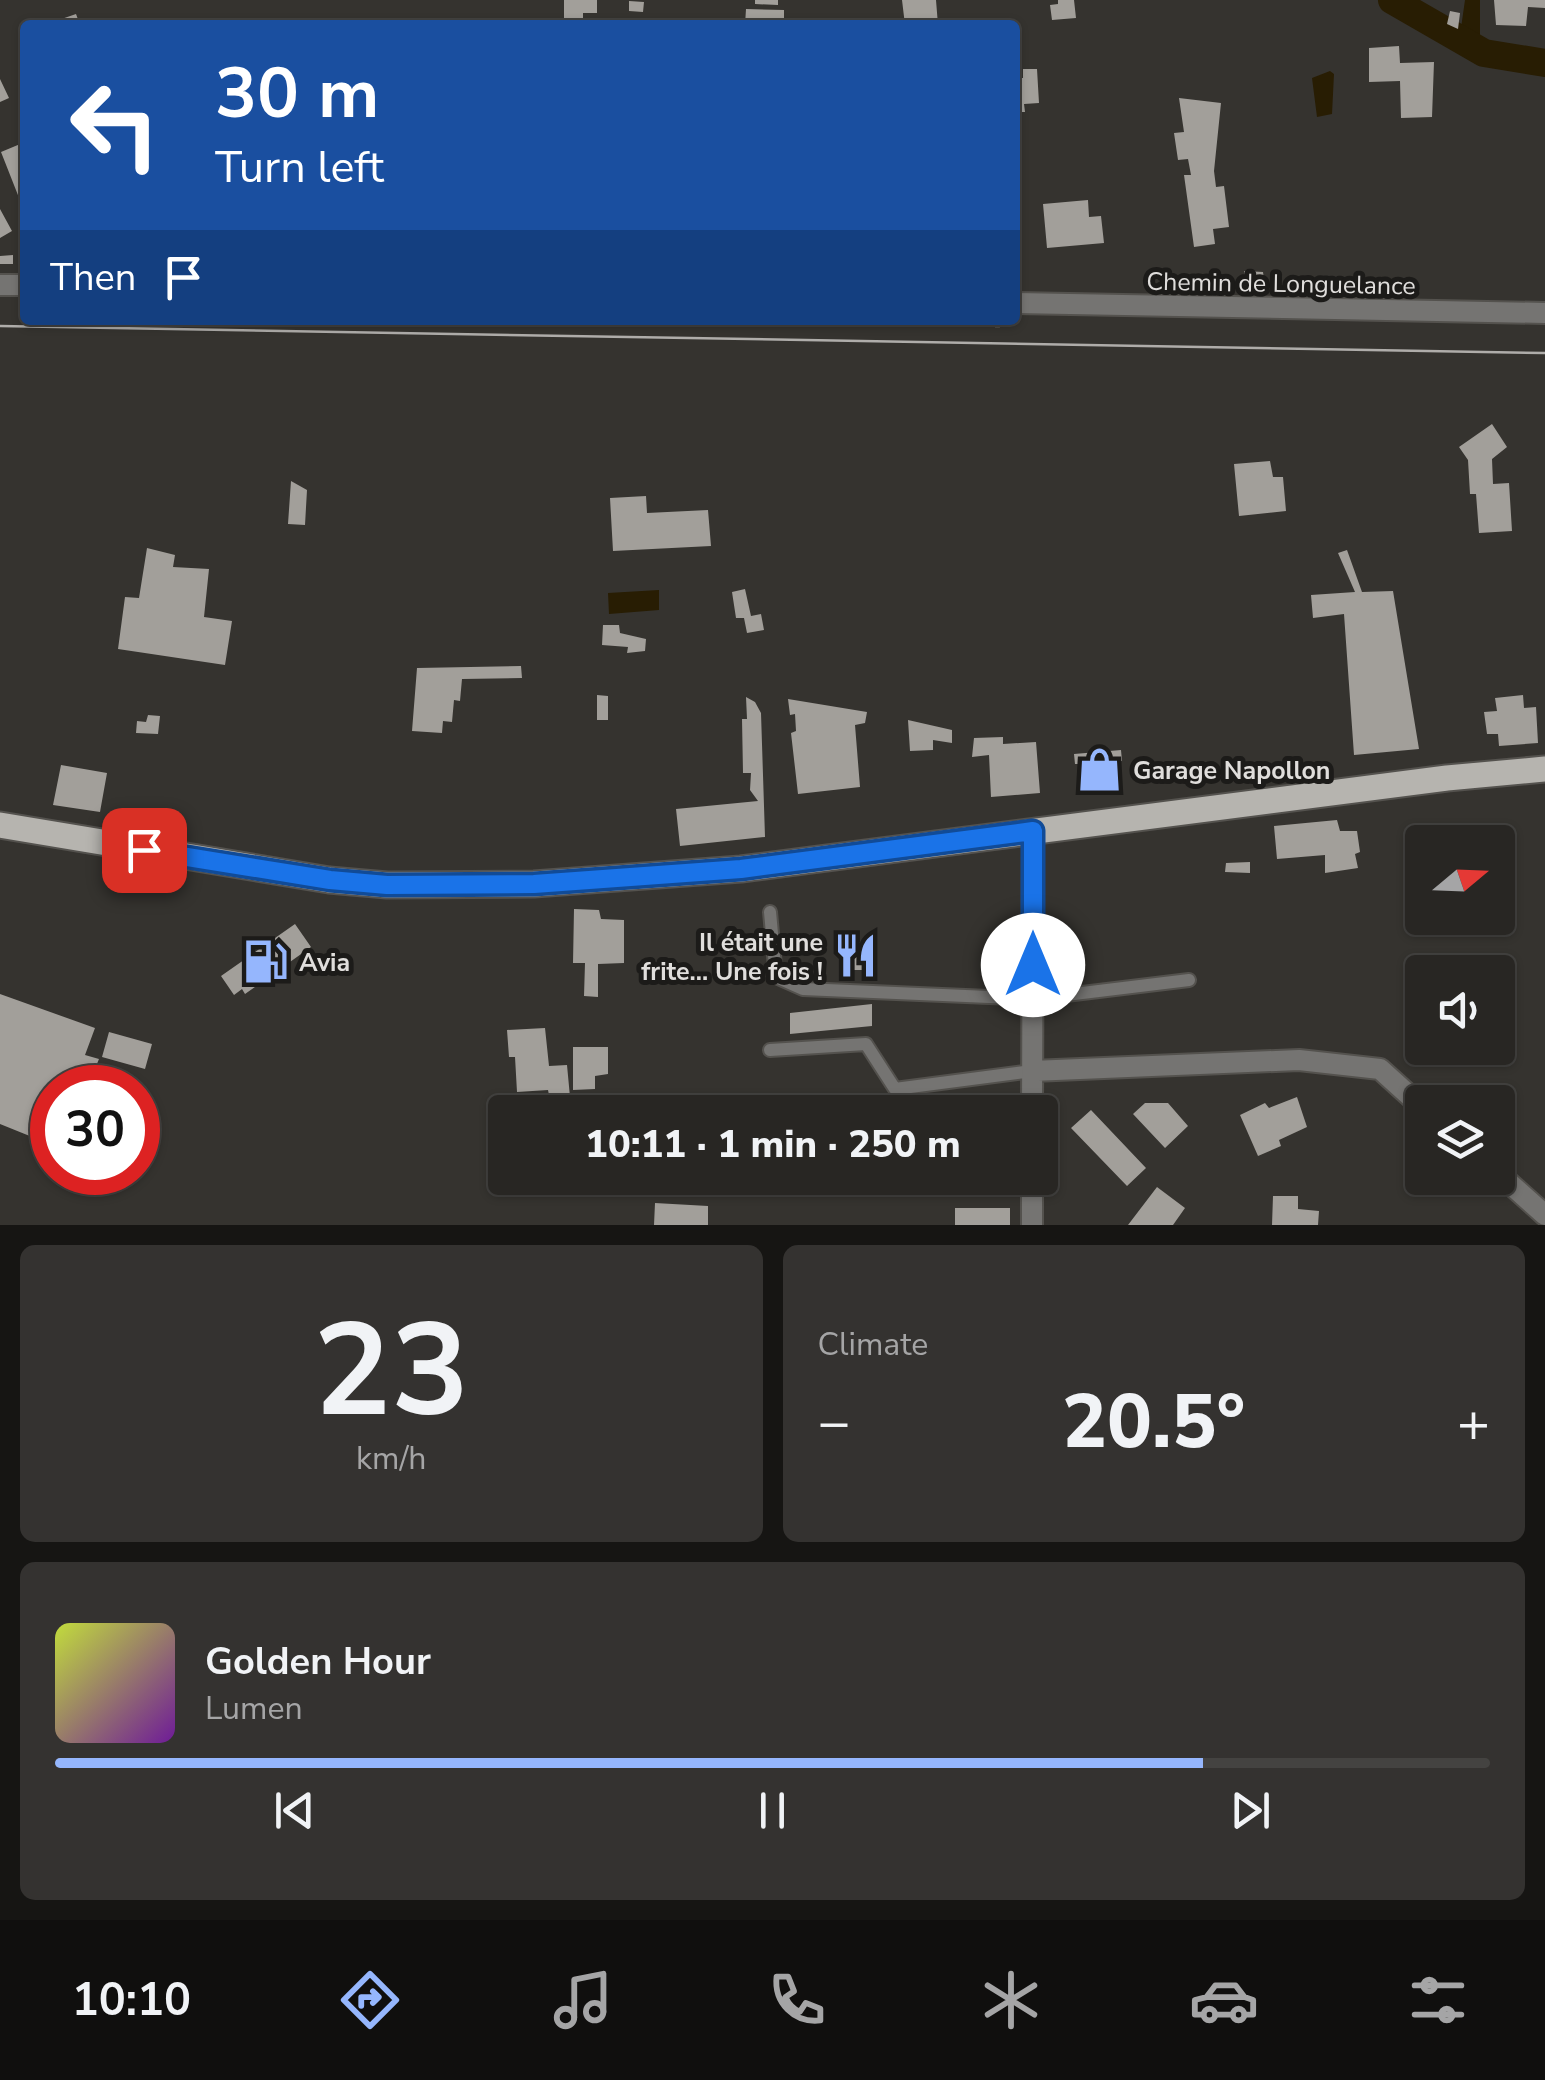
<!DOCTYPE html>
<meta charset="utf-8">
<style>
:root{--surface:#282623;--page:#343230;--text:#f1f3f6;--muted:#a5a5a6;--line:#444341;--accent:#95b6fd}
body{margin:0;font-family:"Nunito Sans",sans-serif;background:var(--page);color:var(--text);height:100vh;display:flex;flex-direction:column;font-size:38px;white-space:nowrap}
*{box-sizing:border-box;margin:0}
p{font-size:32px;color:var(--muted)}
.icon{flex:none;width:55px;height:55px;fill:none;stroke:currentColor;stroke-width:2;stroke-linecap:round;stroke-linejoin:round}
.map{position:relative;height:1225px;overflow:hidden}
.sheet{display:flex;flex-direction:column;gap:20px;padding:20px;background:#161513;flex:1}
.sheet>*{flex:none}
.top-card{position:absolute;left:20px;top:20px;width:1000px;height:305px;border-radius:10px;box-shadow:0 2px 8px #0004,0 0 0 2px var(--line);background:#1a4fa0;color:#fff;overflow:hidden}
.needle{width:65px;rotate:71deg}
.controls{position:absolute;left:1405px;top:825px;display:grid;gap:20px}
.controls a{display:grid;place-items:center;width:110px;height:110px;border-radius:10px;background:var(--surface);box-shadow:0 2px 8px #0004,0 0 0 2px var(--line);font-size:50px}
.speed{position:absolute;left:30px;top:1065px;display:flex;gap:20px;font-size:50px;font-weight:700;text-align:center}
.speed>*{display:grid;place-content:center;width:130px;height:130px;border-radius:50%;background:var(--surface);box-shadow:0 2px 8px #0004,0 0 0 2px var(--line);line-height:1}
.speed .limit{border:15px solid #d22;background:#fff;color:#111}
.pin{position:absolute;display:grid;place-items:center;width:85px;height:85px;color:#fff;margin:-42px;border-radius:20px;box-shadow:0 5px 15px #0006}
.me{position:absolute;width:110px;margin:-55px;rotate:0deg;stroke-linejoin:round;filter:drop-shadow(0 0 8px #0008)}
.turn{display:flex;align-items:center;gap:35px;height:210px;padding:0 30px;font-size:45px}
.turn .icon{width:130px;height:130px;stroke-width:2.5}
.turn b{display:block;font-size:70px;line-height:85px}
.then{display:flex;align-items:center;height:95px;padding:0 30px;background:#0003;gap:20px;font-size:38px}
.big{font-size:75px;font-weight:800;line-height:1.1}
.sheet .card{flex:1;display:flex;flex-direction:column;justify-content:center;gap:15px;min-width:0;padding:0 35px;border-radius:15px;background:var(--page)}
.sheet .dial{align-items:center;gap:0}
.dial b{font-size:130px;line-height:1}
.song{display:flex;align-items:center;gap:30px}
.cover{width:120px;height:120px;border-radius:15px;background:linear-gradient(135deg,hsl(70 70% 55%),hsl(280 70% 35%))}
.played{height:10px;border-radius:5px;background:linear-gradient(90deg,var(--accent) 80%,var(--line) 80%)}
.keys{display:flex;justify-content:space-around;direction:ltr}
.heat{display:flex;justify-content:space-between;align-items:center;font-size:55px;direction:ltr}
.sheet .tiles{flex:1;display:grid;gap:20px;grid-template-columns:1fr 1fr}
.card:last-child{grid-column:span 2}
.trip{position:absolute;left:488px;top:1095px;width:570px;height:100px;border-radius:10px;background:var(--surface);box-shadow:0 2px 8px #0004,0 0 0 2px var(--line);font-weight:800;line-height:100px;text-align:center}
.tabs{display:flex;height:160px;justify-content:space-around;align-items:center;background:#100f0e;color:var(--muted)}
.tabs .icon{width:70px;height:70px}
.tabs .current{color:var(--accent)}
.tabs b{font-size:45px;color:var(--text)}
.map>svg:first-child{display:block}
.water{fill:#281d03}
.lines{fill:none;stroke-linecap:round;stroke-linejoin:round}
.canal{stroke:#281d03;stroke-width:28}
.building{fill:#a29f9a}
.service-casing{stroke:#54524e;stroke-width:16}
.minor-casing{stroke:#54524e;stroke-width:24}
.tertiary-casing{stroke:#54524e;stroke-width:24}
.primary-casing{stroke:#54524e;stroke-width:29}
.path{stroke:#93918e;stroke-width:5;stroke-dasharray:5 8;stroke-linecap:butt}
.service{stroke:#757472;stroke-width:12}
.minor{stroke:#757472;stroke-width:20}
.tertiary{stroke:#757472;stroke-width:20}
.primary{stroke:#b6b4af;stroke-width:25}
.tram{stroke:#afadaa;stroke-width:2.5}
.route-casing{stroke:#114b97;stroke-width:25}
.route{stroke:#1a73e8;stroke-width:18}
.labels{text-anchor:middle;stroke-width:10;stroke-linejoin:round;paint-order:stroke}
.street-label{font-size:25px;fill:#e0dedc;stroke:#1c1b19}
.poi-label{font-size:25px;font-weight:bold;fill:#e0dedc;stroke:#1c1b19;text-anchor:start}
</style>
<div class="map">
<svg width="1545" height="1225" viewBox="0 0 1545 1225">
<rect width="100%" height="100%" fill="#35332f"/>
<path class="water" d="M 1465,0 L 1480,0 L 1480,35 L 1461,28 Z
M 1330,71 L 1334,74 L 1332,114 L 1317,117 L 1312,78 Z
M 659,590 L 659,610 L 609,614 L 608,593 Z"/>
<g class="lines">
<path class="canal" d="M 1392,0 L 1484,53 L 1545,63"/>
</g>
<path class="building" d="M 564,0 L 597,0 L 597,13 L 583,13 L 583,22 L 564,22 Z
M 755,0 L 778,0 L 778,5 L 755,4 Z
M 902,0 L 936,0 L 938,25 L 905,25 Z
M 1058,0 L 1074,0 L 1076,18 L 1052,20 L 1050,5 L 1058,4 Z
M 1494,0 L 1545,0 L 1545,8 L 1528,7 L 1526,26 L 1496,25 Z
M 629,1 L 644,2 L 643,12 L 629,11 Z
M 746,9 L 784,10 L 784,25 L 745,25 Z
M 1450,11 L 1460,13 L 1458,29 L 1447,24 Z
M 76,14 L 80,25 L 47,25 L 47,24 Z
M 1399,46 L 1400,63 L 1434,62 L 1432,117 L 1401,118 L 1400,81 L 1369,82 L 1369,48 Z
M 1023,69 L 1037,69 L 1039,103 L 1024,104 L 1025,112 L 1015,112 L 1015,78 L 1023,78 Z
M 0,79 L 9,98 L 0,102 Z
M 1179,98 L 1221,103 L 1214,171 L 1216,187 L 1224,186 L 1229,227 L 1213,229 L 1215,244 L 1194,247 L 1184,175 L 1191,175 L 1188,159 L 1178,160 L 1174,133 L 1184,132 Z
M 25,142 L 25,213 L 1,152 Z
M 1088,200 L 1089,217 L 1101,216 L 1104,243 L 1047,248 L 1043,204 Z
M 0,209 L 12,231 L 0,238 Z
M 13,255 L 13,264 L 0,264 L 0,256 Z
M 1244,271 L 1263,272 L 1266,295 L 1247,294 Z
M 1492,424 L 1507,447 L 1492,459 L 1493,484 L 1509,483 L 1512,531 L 1479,533 L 1476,494 L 1470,494 L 1468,460 L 1459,447 Z
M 1270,461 L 1273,477 L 1283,477 L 1286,511 L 1239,516 L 1234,464 Z
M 291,481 L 307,490 L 305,525 L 288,524 Z
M 646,496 L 647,513 L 708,510 L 711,546 L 613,551 L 610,498 Z
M 147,548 L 175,555 L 173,567 L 209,569 L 204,617 L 232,621 L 225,665 L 118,649 L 125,597 L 139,598 Z
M 1347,550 L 1362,592 L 1393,591 L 1419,749 L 1354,755 L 1344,614 L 1313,618 L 1311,595 L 1355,592 L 1338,553 Z
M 745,589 L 751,616 L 761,614 L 764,630 L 747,633 L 744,618 L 736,618 L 732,592 Z
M 603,625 L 619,625 L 620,633 L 646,639 L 645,651 L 627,653 L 628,647 L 602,645 Z
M 521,666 L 522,678 L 462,679 L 460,701 L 454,700 L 452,722 L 443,721 L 442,733 L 412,731 L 417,668 Z
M 597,695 L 608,696 L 608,720 L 597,720 Z
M 1523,695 L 1524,708 L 1536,707 L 1538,743 L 1499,746 L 1498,734 L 1487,734 L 1484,712 L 1497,711 L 1495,698 Z
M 746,697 L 755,702 L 761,713 L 765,837 L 680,846 L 676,809 L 758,801 L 750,790 L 751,773 L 743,773 L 742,719 L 747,719 Z
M 788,699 L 867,712 L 865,723 L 855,725 L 860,787 L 798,794 L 791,733 L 796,731 L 795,714 L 790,715 Z
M 148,715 L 160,716 L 158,734 L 136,733 L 137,721 L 146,722 Z
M 908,720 L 952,730 L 952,743 L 933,740 L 933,750 L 910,751 Z
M 1003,737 L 1003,744 L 1036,742 L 1040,793 L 991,797 L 989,755 L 972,757 L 974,738 Z
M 1121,750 L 1122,761 L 1110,762 L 1112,780 L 1090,782 L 1088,764 L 1075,764 L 1074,754 Z
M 61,765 L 107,773 L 100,812 L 53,805 Z
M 1337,820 L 1340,831 L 1357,831 L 1360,852 L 1355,854 L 1358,868 L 1325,873 L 1325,855 L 1277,859 L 1274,826 Z
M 1250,862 L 1250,873 L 1225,872 L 1226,863 Z
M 574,909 L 599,910 L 601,919 L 624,920 L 624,963 L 598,964 L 598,997 L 584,996 L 585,963 L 573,963 Z
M 295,924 L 311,947 L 245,994 L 242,989 L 234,995 L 221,976 Z
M 871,942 L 871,970 L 840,970 L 840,943 Z
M 0,994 L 95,1028 L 85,1055 L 99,1059 L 87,1088 L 52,1088 L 52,1145 L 0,1124 Z
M 872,1004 L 872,1026 L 790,1034 L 790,1013 Z
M 545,1028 L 549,1066 L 567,1065 L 570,1097 L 550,1100 L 548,1090 L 517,1092 L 515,1057 L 509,1057 L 507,1030 Z
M 109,1032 L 152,1044 L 145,1069 L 102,1057 Z
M 573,1047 L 608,1047 L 608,1074 L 595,1076 L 595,1089 L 573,1090 Z
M 1297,1097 L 1307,1127 L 1279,1140 L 1281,1146 L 1258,1156 L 1240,1115 L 1265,1103 L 1269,1108 Z
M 1145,1103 L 1168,1103 L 1188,1126 L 1165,1148 L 1133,1114 Z
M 1091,1110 L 1146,1168 L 1127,1186 L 1071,1128 Z
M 1157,1187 L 1185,1208 L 1173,1225 L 1128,1225 Z
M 1273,1196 L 1298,1196 L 1298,1209 L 1319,1211 L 1318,1225 L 1272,1225 Z
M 655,1203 L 708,1206 L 708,1225 L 654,1225 Z
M 955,1208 L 1010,1208 L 1010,1225 L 955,1225 Z"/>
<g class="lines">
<defs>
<path id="service" d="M 770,912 L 776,977 L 803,989 L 1033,999 L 1189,980
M 770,1050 L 866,1044 L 895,1089 L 1032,1071"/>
<path id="minor" d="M 1032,1071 L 1299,1060 L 1380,1069 L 1422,1107
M 1032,1112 L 1033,831
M 1498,1173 L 1545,1215
M 1032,1225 L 1032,1178"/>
<path id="tertiary" d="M 0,285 L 25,285
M 1015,303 L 1545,313"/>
<path id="primary" d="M 0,825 L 329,880 L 387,885 L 534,884 L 741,869 L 1447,778 L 1545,769"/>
</defs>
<use href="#service" class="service-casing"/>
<use href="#minor" class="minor-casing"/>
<use href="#tertiary" class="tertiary-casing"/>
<use href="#primary" class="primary-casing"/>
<path class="path" d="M 774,320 L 1007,325"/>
<use href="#service" class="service"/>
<use href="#minor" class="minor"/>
<use href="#tertiary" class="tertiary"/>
<use href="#primary" class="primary"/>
<path class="tram" d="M 0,326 L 1545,353"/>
</g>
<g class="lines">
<defs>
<path id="route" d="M 144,850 L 330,880 L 387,885 L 534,884 L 741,869 L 1033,831 L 1033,965"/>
</defs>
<use href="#route" class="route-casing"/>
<use href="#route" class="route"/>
</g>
<defs>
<symbol id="shop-bare" viewBox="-9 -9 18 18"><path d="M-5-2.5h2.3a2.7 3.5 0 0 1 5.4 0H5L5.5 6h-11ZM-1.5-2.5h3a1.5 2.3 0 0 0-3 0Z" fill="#95b6fd" stroke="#1c1b19" stroke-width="2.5" paint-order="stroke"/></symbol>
<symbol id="restaurant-bare" viewBox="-9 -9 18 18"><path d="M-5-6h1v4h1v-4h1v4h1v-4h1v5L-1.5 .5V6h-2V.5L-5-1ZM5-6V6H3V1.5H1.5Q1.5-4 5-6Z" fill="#95b6fd" stroke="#1c1b19" stroke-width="2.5" paint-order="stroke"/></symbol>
<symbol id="fuel-bare" viewBox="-9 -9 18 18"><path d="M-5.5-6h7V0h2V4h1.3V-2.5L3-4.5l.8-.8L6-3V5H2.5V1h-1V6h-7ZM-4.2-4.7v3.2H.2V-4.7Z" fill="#95b6fd" stroke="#1c1b19" stroke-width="2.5" paint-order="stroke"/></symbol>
</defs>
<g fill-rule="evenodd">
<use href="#shop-bare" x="1068" y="738" width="63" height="63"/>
<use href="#restaurant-bare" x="824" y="924" width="63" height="63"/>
<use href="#fuel-bare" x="234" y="930" width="63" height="63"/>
</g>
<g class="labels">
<g class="street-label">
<text transform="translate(1281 283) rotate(1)" y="9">Chemin de Longuelance</text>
</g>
<g class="poi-label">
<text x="1133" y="779">Garage Napollon</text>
<text x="823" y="951" text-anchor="end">Il était une<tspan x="823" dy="29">frite... Une fois !</tspan></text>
<text x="299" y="971">Avia</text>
</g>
</g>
</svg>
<div class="controls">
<a><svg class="needle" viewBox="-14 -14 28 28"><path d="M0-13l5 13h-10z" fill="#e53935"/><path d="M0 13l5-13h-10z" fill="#a5a5a6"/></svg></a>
<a><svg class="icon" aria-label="sound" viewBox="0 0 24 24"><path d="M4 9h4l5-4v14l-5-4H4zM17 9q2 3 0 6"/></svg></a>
<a><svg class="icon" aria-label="layers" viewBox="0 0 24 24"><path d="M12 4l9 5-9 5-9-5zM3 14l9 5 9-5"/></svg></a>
</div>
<div class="speed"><div class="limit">30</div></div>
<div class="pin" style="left:144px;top:850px;background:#d93025"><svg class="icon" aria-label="arrive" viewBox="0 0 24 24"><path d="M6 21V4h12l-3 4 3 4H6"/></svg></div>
<svg class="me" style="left:1033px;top:965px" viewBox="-20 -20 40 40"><circle r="19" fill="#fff"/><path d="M0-13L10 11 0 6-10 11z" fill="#1a73e8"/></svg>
<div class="trip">10:11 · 1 min · 250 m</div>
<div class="top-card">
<div class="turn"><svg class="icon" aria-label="left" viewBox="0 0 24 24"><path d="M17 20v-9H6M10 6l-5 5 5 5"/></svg><div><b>30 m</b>Turn left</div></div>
<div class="then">Then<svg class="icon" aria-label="arrive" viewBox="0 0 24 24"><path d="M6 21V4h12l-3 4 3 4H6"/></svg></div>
</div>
</div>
<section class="sheet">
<div class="tiles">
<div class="card dial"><b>23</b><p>km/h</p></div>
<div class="card"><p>Climate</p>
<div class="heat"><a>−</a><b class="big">20.5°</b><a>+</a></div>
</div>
<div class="card">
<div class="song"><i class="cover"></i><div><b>Golden Hour</b><p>Lumen</p></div></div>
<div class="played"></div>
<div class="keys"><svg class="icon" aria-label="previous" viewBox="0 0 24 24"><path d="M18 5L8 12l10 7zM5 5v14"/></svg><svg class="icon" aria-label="pause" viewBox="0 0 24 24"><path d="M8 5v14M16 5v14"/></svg><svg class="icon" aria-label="next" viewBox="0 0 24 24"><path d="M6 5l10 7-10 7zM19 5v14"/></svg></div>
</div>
</div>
</section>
<nav class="tabs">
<b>10:10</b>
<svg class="icon current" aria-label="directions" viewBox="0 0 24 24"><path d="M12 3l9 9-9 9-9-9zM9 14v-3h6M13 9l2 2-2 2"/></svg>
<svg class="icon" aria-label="music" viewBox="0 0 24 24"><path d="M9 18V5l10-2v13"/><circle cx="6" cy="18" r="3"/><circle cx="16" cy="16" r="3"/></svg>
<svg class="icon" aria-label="phone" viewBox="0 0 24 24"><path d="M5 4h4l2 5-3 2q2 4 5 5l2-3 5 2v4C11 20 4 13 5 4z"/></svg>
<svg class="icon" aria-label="climate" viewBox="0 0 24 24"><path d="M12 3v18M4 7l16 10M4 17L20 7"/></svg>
<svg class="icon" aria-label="car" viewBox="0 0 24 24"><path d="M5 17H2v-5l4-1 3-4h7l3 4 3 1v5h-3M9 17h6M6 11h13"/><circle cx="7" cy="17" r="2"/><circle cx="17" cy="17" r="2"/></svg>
<svg class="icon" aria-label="filters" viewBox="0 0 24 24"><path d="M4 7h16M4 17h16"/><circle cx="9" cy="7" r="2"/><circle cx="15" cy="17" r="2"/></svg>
</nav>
